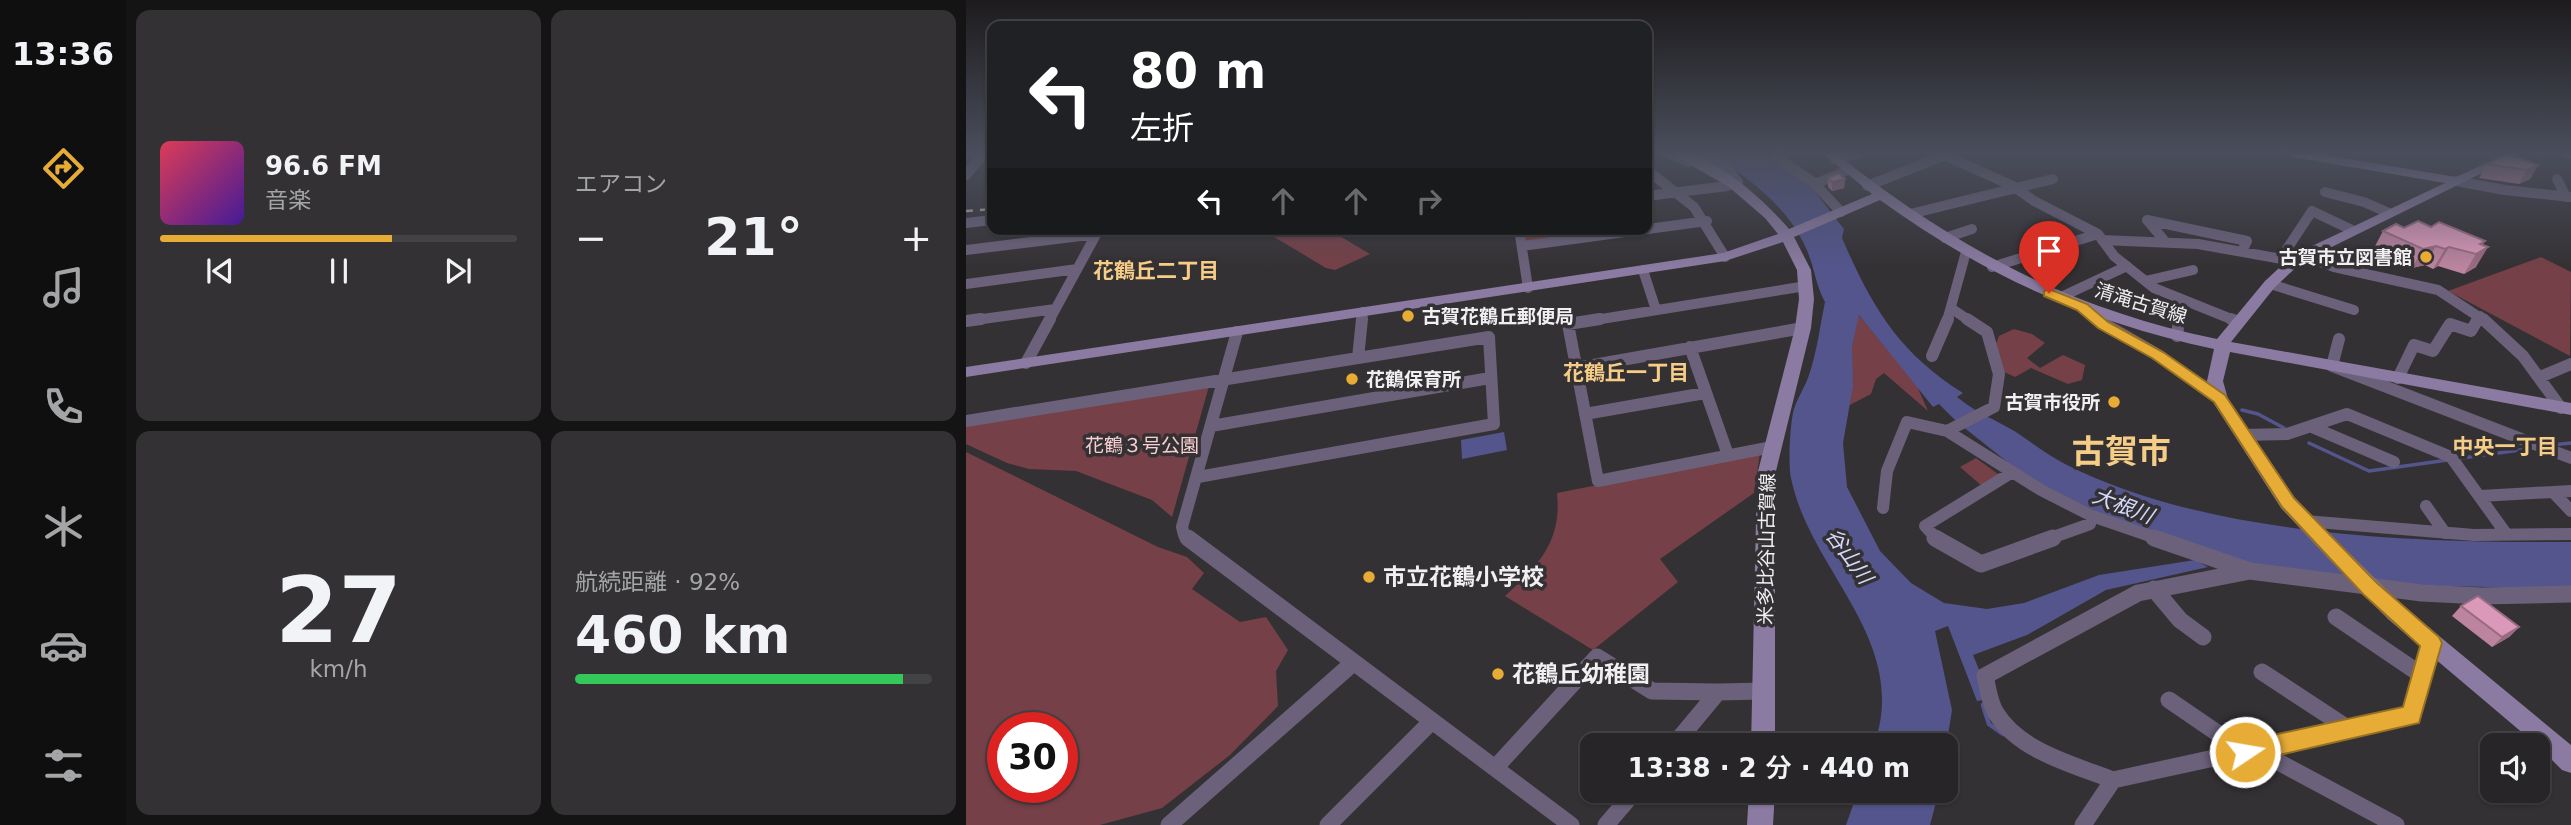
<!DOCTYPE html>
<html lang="ja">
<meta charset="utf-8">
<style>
:root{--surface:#272527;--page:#333133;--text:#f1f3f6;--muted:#a4a5a7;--line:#434244;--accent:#e7ac36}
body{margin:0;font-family:"DejaVu Sans","Noto Sans JP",sans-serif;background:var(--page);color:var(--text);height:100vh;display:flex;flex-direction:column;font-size:26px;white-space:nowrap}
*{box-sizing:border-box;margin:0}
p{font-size:23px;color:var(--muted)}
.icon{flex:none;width:38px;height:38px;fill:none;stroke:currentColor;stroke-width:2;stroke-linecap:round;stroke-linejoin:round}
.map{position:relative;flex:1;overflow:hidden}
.side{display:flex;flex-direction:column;gap:10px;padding:10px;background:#151415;width:840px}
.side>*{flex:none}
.hud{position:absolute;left:21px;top:21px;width:665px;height:214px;border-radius:14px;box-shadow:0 2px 5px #0004,0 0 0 2px var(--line);background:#202124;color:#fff;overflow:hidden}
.fabs{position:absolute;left:1514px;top:733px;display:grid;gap:14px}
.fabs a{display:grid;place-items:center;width:70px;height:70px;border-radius:14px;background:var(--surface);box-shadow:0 2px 5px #0004,0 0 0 2px var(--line);font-size:35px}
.speed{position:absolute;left:21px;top:712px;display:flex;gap:14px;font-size:35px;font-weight:700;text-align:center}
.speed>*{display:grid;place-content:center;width:91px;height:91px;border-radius:50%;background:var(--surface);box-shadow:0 2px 5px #0004,0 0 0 2px var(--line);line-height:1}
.speed .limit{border:10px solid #d22;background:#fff;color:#111}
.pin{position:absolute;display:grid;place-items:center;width:60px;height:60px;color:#fff;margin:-72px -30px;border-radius:50% 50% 50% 0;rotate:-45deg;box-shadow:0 0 7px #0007}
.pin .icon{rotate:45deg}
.me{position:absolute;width:77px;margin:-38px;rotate:78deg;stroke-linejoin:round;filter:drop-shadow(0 0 5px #0008)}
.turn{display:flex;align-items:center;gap:24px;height:147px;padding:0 28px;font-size:32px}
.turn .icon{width:91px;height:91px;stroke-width:2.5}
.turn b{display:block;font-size:49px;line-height:60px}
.lanes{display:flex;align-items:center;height:66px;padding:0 28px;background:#0003;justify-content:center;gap:35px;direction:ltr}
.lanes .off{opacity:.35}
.big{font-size:52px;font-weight:600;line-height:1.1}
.side .widget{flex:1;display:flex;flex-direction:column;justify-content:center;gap:10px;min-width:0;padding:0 24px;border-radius:14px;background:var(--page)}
.side .dial{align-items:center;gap:0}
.dial b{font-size:91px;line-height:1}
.song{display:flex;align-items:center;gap:21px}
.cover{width:84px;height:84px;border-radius:10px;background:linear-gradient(135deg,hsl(350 70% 55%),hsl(260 70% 35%))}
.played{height:7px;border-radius:4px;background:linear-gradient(90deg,var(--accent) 65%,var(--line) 65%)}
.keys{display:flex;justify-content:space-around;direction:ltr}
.heat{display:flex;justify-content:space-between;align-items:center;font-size:38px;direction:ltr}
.charge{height:10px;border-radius:5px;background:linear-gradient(90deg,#34c759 92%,var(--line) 0)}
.side .tiles{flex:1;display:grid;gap:10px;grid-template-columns:repeat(2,1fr)}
.trip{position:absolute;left:614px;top:733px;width:378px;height:70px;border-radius:14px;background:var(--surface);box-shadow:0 2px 5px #0004,0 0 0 2px var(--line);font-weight:600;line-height:70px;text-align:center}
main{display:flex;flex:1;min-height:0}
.tab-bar{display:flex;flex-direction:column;width:126px;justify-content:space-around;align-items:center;background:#100f10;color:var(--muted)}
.tab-bar .icon{width:49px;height:49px}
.tab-bar .active{color:var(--accent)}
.tab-bar b{font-size:32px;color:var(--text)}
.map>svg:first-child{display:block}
.green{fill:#754047;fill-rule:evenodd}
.water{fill:#53558c}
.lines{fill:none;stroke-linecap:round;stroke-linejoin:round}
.stream-far1{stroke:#53558c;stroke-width:3.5}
.stream{stroke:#53558c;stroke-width:4.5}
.street-far2{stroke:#6b617a;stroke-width:10}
.street-far1{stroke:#6b617a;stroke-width:12}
.street{stroke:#6b617a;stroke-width:17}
.secondary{fill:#8b7ba2;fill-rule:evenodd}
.rail{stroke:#b0aeb0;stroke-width:2.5;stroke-dasharray:7 7;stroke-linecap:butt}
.wall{fill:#bc849f}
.shaded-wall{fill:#996b82}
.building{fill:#db99b9;stroke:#996b82;stroke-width:2}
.route{fill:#e7ac36;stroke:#967023;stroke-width:2}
.poi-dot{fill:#e7ac36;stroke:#343134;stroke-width:2.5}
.labels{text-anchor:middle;stroke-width:7;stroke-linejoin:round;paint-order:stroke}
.poi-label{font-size:19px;font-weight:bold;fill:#f1eff1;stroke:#343134;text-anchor:end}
.street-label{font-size:19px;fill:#f1eff1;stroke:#343134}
.park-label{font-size:19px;fill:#f9cfd3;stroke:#343134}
.neighbourhood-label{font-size:21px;font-weight:bold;fill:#f6cd86;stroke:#343134}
.water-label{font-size:21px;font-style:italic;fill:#d5d9fb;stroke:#343134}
.near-poi-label{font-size:23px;font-weight:bold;fill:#f1eff1;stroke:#343134;text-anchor:start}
.town-label{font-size:33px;font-weight:bold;fill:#f6cd86;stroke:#343134}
</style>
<main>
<nav class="tab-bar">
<b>13:36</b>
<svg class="icon active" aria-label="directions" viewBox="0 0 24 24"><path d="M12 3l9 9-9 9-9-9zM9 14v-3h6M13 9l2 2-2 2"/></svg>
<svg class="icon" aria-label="music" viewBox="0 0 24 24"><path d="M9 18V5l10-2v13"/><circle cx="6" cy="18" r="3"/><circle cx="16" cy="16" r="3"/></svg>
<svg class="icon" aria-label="phone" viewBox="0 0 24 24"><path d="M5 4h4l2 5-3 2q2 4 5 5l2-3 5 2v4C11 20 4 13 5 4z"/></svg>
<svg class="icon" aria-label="climate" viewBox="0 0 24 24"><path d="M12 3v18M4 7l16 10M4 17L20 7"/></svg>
<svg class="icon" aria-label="car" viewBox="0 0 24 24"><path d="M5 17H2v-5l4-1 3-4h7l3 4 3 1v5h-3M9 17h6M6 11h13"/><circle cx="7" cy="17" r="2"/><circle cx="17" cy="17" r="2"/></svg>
<svg class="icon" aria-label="filters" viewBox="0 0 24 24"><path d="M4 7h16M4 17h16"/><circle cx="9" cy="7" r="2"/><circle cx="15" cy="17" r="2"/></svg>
</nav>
<section class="side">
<div class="tiles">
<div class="widget">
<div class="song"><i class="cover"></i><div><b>96.6 FM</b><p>音楽</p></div></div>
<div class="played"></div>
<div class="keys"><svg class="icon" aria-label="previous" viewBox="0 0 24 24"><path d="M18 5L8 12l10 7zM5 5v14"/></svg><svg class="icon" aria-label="pause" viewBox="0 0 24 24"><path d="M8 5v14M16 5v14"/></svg><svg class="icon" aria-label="next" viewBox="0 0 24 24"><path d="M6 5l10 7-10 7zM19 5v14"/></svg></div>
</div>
<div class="widget"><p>エアコン</p>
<div class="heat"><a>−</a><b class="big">21°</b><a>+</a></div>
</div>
<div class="widget dial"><b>27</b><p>km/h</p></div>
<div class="widget"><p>航続距離 · 92%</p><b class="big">460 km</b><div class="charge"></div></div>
</div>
</section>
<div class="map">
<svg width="1605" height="825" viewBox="0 0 1605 825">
<rect width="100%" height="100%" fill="#343134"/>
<path class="green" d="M 295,229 L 362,229 L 404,254 L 369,270 L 360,268 Z
M 558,229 L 633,229 L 634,233 L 560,242 Z
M 1575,257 L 1605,272 L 1604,356 L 1482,291 Z
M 893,315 L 951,386 L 962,411 L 918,373 L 910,379 L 905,394 L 882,406 C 890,377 879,341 893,315 Z
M 1048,329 L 1066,334 L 1079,343 L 1061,358 L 1074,368 L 1097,355 L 1119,365 L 1116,380 L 1102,384 L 1065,368 L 1049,377 L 1036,371 L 1030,344 L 1033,336 Z
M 243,386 L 206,517 L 186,500 L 110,471 L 63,469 L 41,463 L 0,444 L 0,424 Z
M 0,452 L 192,547 L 221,557 L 238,573 L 226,589 L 274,622 L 300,617 L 322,650 L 310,671 L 312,706 L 264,755 L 196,808 L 134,825 L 0,825 ZM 37,728 L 96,728 L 96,788 L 37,788 Z
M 794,453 L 788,493 L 694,559 L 712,582 L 627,650 L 539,596 C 573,565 596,541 591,493 Z
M 1010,458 L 1032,474 L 1032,478 L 1016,486 L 994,467 Z"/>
<path class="water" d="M 738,153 L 790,153 L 821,169 L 843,184 L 878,229 L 876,238 C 906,307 932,352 997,393 L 991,397 C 1010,413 1030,420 1050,432 C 1066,443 1082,455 1099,464 C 1240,536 1449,543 1605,542 L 1605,589 L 1434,585 L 1286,565 L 1137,515 L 1059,476 L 991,422 L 973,404 L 967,407 L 893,315 L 886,346 L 887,386 L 877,443 L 881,487 L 914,551 L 945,583 L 978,603 L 1021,609 L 1058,603 L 1133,575 L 1229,560 L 1242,567 L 1140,590 L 1061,635 L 1007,655 L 1025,699 L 1011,701 L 982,626 L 969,631 L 986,710 L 980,748 L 980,746 L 908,745 C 945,640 844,572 825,478 C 822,465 824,422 828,409 C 832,397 839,387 843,375 C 851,352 854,326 859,302 C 849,284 848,264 839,246 C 821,206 777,171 738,153 Z
M 538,432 L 541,450 L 496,459 L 495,440 Z
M 892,791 L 973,791 L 964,825 L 880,825 Z"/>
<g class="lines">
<path class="stream-far1" d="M 1276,410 L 1292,414 L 1318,428
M 1343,443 L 1403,471 L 1482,460
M 1586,445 L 1605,443
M 1489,459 L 1568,448"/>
<path class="stream" d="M 1017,705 L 1023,724 L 1037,734"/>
<path class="street-far2" d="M 701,153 L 722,162
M 804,153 L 847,182 L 875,212
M 973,153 L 1047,186 L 1068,201 L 1132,234 L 1148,256 L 1188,288 L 1270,321
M 1601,153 L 1605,154
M 869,159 L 892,153
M 681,170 L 728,207 L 759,257
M 0,175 L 18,153
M 1591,179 L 1600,197
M 1490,181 L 1539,190 L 1605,197
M 849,184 L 882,170
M 901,186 L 982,154
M 1359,192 L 1398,202 L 1423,213
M 681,196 L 761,186 L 772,182 L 761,168 L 730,153
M 944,214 L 1087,179
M 0,223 L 26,220
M 553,229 L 562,288
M 979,238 L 1006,229
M 1197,239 L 1181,220 L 1281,241 L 1277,249
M 1136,240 L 1232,244 L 1327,261
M 556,246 L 741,221
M 0,250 L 131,234
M 1336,255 L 1368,267 L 1472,290 L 1519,321
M 1315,258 L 1346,211 L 1386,230
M 1026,267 L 1132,234
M 677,270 L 690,310
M 1179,281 L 1227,270
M 0,284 L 111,269
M 1304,284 L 1388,310
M 1093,298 L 1161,266
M 1116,307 L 1132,321
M 986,309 L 1004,321
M 2,321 L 89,309
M 83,321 L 133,229
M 396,321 L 397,312
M 623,321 L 840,286
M 981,321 L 1000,252
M 1213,321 L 1215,299
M 1511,321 L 1514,316"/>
<path class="street-far1" d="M 634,319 L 602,324 L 632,481 L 806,447
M 1130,319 L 1192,355 L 1254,399
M 1265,319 L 1273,322
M 1517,319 L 1557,356 L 1595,408
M 0,321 L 15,319
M 1211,336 L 1213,319
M 1373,339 L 1366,366 L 1605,458
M 724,347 L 762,455
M 966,356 L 982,319
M 392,358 L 396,319
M 60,363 L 84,319
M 610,368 L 837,328
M 1574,377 L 1605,364
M 1432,378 L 1448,345 L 1467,351 L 1484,324 L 1505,331 L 1512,319
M 619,414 L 739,393
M 0,421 L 523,337 L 528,424 L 232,477
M 245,426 L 524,378
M 1346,427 L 1428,462
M 981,431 L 1028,407 L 1033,374 L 1021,332 L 1001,319
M 1277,435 L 1321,434 L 1381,414 L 1485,457 L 1541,535
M 1587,492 L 1605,511
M 1515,496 L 1605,491
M 1460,506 L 1479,533
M 917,508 L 921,471 L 941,422 L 981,431 L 1075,490 L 1126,516 L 1193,539
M 1339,521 L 1508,535 L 1605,534
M 224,539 L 218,535 L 216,527 L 271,332
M 971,539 L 959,526 L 1045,473
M 1082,539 L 1124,524 L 1126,516"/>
<path class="street" d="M 222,538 L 605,825
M 969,538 L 1015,564 L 1087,538
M 1188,538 L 1284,571
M 1188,589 L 1214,620 L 1237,637
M 1370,617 L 1457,676
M 1296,672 L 1383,729
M 1203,700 L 1279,752
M 707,746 L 752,692 L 798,691
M 1290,750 L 1430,825
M 529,768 L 631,657 L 686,691 L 752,692
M 1147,780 C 1108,765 1053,751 1030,713 C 1023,702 1022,688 1019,676 L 1172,593 L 1284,571 L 1456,593 L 1515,596 L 1605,594
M 203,825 L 387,663
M 362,825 L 466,721
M 640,825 L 669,791
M 1117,825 L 1147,780 L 1445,715 L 1465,643"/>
<path class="secondary" d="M 704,153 C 745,150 798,200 823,229 L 906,194 L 856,153 L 869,153 C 989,247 1100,308 1251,339 L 1299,281 L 1327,255 L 1479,183 L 1327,157 L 1321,153 L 1346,153 L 1490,177 L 1542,153 L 1557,153 L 1337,261 L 1309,287 L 1265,342 L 1605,403 L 1605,415 L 1264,352 L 1257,381 L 1262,399 L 1329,498 L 1375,545 L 1438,607 L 1605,745 L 1605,773 L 1596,770 L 1572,746 L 1422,619 L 1361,557 L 1315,508 L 1245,399 L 1241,381 L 1248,349 C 1120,321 1021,277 914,200 L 828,237 L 845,270 L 848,299 L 845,328 L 809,475 L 809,746 L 785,746 L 791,475 L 829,328 L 833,299 L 831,270 L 817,242 L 759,261 L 0,377 L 0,367 L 757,253 L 812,234 L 799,218 L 763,187 Z
M 783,791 L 809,791 L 807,825 L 781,825 Z"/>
<path class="rail" d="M 0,211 L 26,209"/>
</g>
<path class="wall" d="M 1521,164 L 1572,165 L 1564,179 L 1553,184 L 1513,178 Z
M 862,178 L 879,179 L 878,188 L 866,191 L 862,187 Z
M 1465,227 L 1519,241 L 1516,245 L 1510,267 L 1498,274 L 1472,266 L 1467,269 L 1459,265 L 1446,268 L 1407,250 L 1417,231 L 1438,228 Z
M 1495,606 L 1553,627 L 1543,637 L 1526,647 L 1486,616 Z"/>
<path class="shaded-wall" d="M 1572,165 L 1564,179 L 1553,184 L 1561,170 Z
M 879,179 L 878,188 L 866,191 L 866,182 Z
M 1519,241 L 1511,254 L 1522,247 L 1510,267 L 1498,274 L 1510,254 L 1514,244 Z
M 1470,246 L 1459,265 L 1446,268 L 1457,249 Z
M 1483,247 L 1472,266 L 1467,269 L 1479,249 Z
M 1553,627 L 1543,637 L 1526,647 L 1536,637 Z"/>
<path class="building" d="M 1542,154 L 1572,165 L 1561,170 L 1521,164 Z
M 873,173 L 879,179 L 866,182 L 862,178 Z
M 1452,221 L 1465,227 L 1473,222 L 1519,241 L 1514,244 L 1522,247 L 1510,254 L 1483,247 L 1479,249 L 1470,246 L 1457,249 L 1417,231 L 1430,224 L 1438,228 Z
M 1512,596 L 1553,627 L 1536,637 L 1495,606 Z"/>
<linearGradient id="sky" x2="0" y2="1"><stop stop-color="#1d1b1d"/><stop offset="0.57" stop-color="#4a4e5c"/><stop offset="1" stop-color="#4a4e5c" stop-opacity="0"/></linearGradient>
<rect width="1605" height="268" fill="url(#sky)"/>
<path class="route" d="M 1083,289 L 1121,304 L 1142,322 L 1197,352 L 1259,395 L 1328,498 L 1411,583 L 1473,637 L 1476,643 L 1453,723 L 1279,763 L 1271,760 L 1268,752 L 1271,744 L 1279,741 L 1437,707 L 1454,646 L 1397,594 L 1316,507 L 1248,402 L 1186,358 L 1132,328 L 1111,310 L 1078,296 L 1078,291 Z"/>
<g class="poi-dot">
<circle cx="1460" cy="257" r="7"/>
<circle cx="442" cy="316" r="7"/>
<circle cx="386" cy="379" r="7"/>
<circle cx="1148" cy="402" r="7"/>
<circle cx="403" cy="577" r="7"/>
<circle cx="532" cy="674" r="7"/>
</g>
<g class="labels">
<g class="poi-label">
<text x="1446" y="264">古賀市立図書館</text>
<text x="456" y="323" text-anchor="start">古賀花鶴丘郵便局</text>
<text x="400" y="386" text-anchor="start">花鶴保育所</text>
<text x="1134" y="409">古賀市役所</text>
</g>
<g class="street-label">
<text transform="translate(1175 303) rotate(17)" y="7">清滝古賀線</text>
<text transform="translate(800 549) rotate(-89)" y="7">米多比谷山古賀線</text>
</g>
<g class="park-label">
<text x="176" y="452">花鶴３号公園</text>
</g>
<g class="neighbourhood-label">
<text x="190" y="278">花鶴丘二丁目</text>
<text x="660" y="380">花鶴丘一丁目</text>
<text x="1539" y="454">中央一丁目</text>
</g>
<g class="water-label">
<text transform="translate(1157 506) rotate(21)" y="7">大根川</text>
<text transform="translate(883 556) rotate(54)" y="7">谷山川</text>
</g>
<g class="near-poi-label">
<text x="417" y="585">市立花鶴小学校</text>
<text x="546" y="682">花鶴丘幼稚園</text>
</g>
<g class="town-label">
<text x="1155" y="463">古賀市</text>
</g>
</g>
</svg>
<div class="fabs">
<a><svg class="icon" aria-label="sound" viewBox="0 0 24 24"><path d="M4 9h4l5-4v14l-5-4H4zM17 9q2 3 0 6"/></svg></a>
</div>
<div class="speed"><div class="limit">30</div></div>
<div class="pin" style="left:1083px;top:293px;background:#d93025"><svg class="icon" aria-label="arrive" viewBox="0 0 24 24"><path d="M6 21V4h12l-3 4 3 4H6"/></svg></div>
<svg class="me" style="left:1279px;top:752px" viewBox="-20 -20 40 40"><circle r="17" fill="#e7ac36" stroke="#fff" stroke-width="3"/><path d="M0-11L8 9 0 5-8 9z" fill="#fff"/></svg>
<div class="trip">13:38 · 2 分 · 440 m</div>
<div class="hud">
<div class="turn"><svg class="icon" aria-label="left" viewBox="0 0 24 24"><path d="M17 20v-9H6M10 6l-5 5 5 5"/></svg><div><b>80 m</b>左折</div></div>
<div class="lanes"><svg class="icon" aria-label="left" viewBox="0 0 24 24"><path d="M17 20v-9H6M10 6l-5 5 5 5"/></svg><svg class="icon off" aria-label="ahead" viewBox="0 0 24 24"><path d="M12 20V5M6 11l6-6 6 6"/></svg><svg class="icon off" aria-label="ahead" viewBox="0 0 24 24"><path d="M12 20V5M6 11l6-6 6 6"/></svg><svg class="icon off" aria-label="right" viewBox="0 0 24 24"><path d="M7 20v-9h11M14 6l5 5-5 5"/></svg></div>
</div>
</div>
</main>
